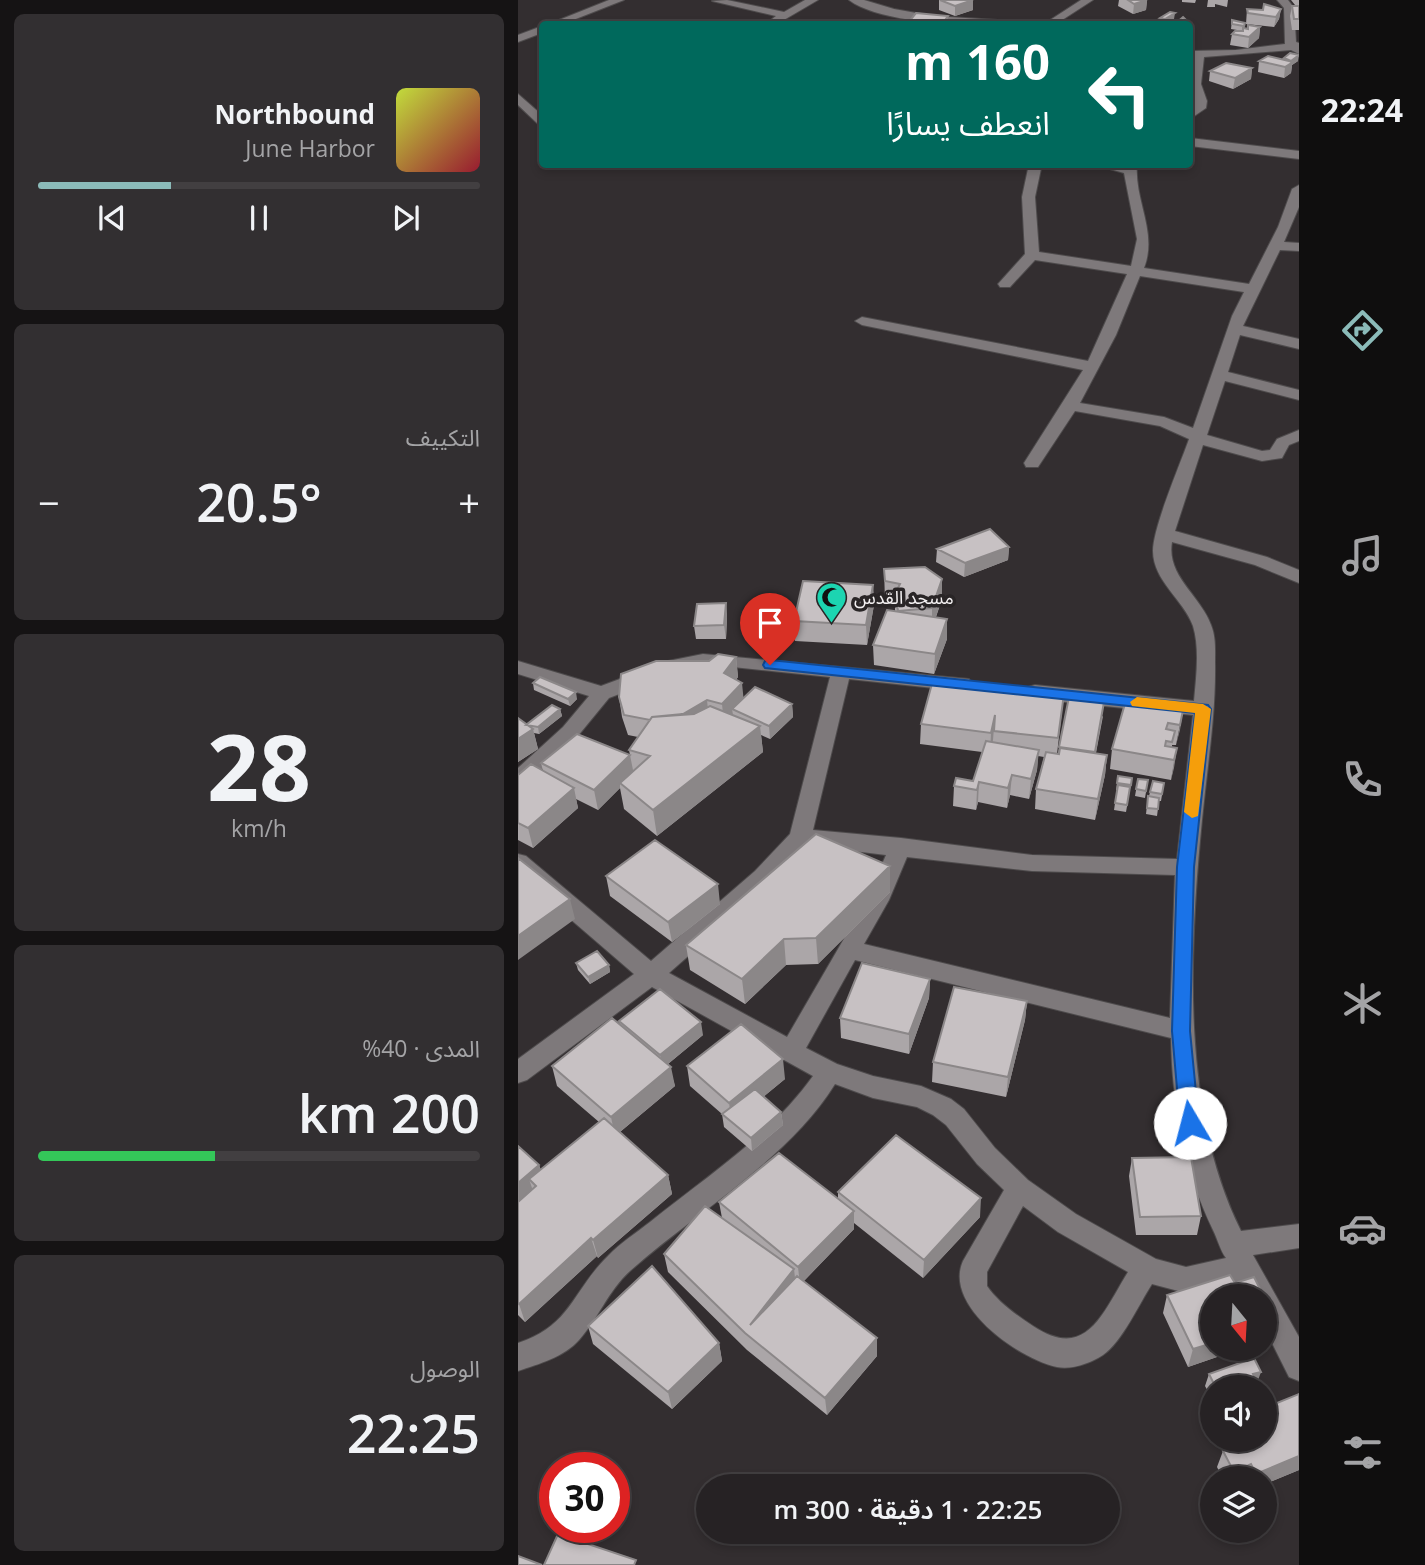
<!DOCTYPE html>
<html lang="ar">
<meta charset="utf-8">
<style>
:root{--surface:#262224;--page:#322f31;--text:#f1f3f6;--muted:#a4a4a6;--line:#423f41;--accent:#8bbbb9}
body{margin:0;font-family:"Open Sans","Noto Sans Arabic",sans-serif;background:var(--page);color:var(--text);direction:rtl;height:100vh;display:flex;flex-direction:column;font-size:26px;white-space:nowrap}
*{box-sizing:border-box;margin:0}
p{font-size:23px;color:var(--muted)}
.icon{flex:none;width:38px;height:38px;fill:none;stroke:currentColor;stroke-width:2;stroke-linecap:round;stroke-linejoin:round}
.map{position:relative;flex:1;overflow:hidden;direction:ltr}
.sheet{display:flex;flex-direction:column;gap:14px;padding:14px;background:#151314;width:518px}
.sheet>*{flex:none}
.hud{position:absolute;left:21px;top:21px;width:654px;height:147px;border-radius:7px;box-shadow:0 4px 10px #0003,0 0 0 2px var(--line);direction:rtl;background:#00695c;color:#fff;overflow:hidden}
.needle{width:46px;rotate:162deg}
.buttons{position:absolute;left:682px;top:1284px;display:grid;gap:14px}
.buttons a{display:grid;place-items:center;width:77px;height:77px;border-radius:50%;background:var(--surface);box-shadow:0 4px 10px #0003,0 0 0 2px var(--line);font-size:35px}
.speed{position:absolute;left:21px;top:1452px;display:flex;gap:14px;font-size:35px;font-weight:700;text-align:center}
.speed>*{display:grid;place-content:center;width:91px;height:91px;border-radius:50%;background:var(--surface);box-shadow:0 4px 10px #0003,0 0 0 2px var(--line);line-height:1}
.speed .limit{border:10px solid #d22;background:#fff;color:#111}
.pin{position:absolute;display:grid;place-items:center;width:60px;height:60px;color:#fff;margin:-72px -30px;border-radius:50% 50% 50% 0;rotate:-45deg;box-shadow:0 0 7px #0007}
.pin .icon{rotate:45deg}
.me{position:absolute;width:77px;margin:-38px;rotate:352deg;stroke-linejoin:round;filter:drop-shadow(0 0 5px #0008)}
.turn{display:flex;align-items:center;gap:24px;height:147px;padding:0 28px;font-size:32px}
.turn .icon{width:91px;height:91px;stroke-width:2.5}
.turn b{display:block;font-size:49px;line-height:60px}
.big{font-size:52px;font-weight:600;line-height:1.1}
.sheet .card{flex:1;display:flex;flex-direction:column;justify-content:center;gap:10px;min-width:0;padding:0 24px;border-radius:10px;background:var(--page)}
.sheet .dial{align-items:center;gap:0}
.dial b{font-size:91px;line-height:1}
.song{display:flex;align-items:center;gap:21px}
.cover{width:84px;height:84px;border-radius:10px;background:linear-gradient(135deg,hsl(70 70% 55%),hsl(350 70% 35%))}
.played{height:7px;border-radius:4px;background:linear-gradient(90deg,var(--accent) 30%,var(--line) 30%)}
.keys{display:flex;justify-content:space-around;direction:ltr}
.heat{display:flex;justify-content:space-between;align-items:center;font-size:38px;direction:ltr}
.charge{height:10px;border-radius:5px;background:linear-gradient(90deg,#34c759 40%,var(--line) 0)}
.trip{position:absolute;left:178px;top:1474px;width:424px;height:70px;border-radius:35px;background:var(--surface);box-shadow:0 4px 10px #0003,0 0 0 2px var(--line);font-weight:600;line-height:70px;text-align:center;direction:rtl}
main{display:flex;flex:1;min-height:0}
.tab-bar{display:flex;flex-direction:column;width:126px;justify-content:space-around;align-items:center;background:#0f0e0e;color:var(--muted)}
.tab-bar .icon{width:49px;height:49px}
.tab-bar .on{color:var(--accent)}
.tab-bar b{font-size:32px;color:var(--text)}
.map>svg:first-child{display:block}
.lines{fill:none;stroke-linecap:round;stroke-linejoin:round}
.minor-casing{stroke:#4e4b4c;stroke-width:2}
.minor{fill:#7e797b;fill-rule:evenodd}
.wall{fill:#aba6a8}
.shaded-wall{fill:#8b8788}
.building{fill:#c7c1c3;stroke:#8b8788;stroke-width:2}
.route{fill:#1a73e8;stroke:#114b97;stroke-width:2}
.slow{fill:#f59e0b}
.labels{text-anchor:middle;stroke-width:7;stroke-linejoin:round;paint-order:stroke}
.poi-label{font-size:18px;fill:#f4f1f2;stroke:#292526;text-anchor:start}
</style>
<main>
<nav class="tab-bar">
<b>22:24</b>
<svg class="icon on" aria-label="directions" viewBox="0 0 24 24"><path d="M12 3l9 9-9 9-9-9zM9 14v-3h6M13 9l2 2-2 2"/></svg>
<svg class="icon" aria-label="music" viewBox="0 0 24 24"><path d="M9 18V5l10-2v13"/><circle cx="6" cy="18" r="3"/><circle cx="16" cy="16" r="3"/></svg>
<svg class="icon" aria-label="phone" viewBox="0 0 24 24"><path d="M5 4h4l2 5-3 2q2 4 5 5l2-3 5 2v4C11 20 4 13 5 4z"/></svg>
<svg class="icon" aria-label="climate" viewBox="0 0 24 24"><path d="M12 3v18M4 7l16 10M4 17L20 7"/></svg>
<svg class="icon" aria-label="car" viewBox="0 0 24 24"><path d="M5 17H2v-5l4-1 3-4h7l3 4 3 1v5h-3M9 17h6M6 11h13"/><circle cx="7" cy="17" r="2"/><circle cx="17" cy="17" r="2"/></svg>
<svg class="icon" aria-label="filters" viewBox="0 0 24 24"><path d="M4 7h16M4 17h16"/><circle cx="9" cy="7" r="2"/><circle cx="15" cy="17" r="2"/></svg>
</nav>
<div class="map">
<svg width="781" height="1565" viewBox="0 0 781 1565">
<rect width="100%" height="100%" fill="#332e30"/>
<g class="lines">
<defs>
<path id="minor" d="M 91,0 L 106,0 L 45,24 L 31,24 Z
M 209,0 L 266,12 L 287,0 L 300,0 L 259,24 L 249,23 L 258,16 L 194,1 Z
M 331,0 L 346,0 L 376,9 L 415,16 L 496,21 L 501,24 C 463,28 362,24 331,0 Z
M 563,0 L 575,0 L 538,24 L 526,24 Z
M 759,0 L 770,0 L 776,8 L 778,42 L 781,43 L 781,54 L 773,50 L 686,57 L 683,84 L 689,101 L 688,108 L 672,119 L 672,109 L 676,107 L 672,86 L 675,57 L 672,57 L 672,51 L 718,50 L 767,44 L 766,8 Z
M 24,26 L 24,33 L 0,42 L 0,35 Z
M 0,94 L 24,115 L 24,125 L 20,124 L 0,105 Z
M 672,138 L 781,151 L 781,159 L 672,146 Z
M 511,164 L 524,164 L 517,197 L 521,252 L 613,266 L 619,239 L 606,173 L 574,164 L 619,164 C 616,201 640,232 626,268 L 731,284 L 760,227 L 774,189 L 781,185 L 781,207 L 766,242 L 781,243 L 781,251 L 762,250 L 725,326 L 781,339 L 781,349 L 722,335 L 710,372 L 781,390 L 781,400 L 707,381 L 689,435 L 744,451 L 752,450 L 759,439 L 781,430 L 781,441 L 771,445 L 764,458 L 744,461 L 685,445 L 657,531 L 749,557 L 781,570 L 781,583 L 737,565 L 654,542 C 648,576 683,596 693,625 C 698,637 697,650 697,662 C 698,715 689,768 684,820 C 671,952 663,1110 723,1231 L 781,1224 L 781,1248 L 735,1255 L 781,1337 L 781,1381 L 771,1377 L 747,1329 L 747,1297 L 731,1297 L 721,1281 L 668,1293 L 634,1284 C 621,1304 604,1342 585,1355 C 573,1363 554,1370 539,1367 C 501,1359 425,1306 445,1261 L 486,1190 L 459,1164 L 428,1125 L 415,1115 L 399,1107 L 355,1098 L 317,1084 C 271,1159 177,1213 112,1271 C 90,1291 80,1319 61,1340 C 46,1357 21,1364 0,1371 L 0,1343 C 53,1326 54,1291 90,1256 C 102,1243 118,1233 132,1222 C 188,1177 253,1135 295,1076 L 134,987 L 9,1080 L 0,1083 L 0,1059 L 116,974 L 0,874 L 0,854 L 8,856 L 133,961 L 237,871 L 272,834 L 312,677 L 205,666 L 161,671 L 91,698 L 59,737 L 7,785 L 0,787 L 0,768 L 45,727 L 71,696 L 0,674 L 0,661 L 83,686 L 150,661 L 185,654 L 451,679 L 454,684 L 451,689 L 444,691 L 331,679 L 295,830 L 383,838 L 514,855 L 659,859 L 675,715 L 517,699 L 510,697 L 507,692 L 510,687 L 517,685 L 676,701 C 678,678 682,649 675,626 C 666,600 635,581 635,551 C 635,527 662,465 671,439 L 642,426 L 557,411 L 520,467 L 508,467 L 506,463 L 565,370 L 344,325 L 337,321 L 344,317 L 570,361 L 609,274 L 517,260 L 492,287 L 482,287 L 480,284 L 507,254 L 504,197 ZM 622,276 L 726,292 L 714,316 L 675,428 L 646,417 L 562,403 L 598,335 ZM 287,845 L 368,855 L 349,899 L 269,1037 L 151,973 L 253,883 ZM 389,857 L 514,871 L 657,875 L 652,1018 L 346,944 L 371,900 ZM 337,960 L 653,1038 C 654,1104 666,1170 695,1230 C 700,1240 702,1250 708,1258 L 668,1267 L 638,1259 L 558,1214 L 510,1180 L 477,1148 L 446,1109 L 433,1099 L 403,1086 L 355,1076 L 319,1064 L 288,1048 ZM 505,1206 L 540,1232 L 610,1272 C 585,1312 569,1362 515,1326 C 498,1315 480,1302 469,1286 L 469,1272 Z"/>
</defs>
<use href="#minor" class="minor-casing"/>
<use href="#minor" class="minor"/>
</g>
<path class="wall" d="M 421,0 L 455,0 L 455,10 L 437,16 L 421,10 Z
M 601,0 L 629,0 L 628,10 L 615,14 L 600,6 Z
M 664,0 L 678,0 L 677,3 L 664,2 Z
M 690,0 L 710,0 L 709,7 L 697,4 L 697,7 L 689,7 Z
M 773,0 L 781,0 L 781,5 L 777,5 Z
M 746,4 L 763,9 L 761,19 L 756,27 L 728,24 L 729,9 L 745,10 Z
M 774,6 L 781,6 L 781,30 L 774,30 L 772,16 Z
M 642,18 L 656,19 L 647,24 L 625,24 L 642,23 Z
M 714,20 L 727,23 L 726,28 L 742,27 L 741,38 L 730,48 L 712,45 L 714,34 L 725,31 L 713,29 Z
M 766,58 L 780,61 L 774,65 L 773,73 L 766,78 L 740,72 L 741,61 L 765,60 Z
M 734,68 L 733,79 L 715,89 L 691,81 L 692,71 Z
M 491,547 L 490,560 L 446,577 L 418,562 L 419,549 Z
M 366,569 L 424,599 L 418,617 L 429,639 L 416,674 L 356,665 L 355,645 L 377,611 L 377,603 L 367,601 Z
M 355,585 L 356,605 L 349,645 L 277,641 L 276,621 Z
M 208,603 L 209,617 L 208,639 L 178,639 L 176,626 Z
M 218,657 L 220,677 L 218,680 L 225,698 L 274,704 L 275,717 L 252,739 L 243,735 L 245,752 L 139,836 L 106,809 L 102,788 L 80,810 L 58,799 L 60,808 L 15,848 L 0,840 L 0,775 L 25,771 L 23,763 L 112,755 L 115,771 L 111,750 L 120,737 L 110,735 L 104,717 L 101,697 L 191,661 Z
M 15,683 L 59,699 L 52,706 L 16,690 Z
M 546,694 L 539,754 L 540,754 L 541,747 L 585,716 L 578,753 L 589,755 L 587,775 L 577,820 L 517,809 L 518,789 L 526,757 L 520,756 L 519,770 L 511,799 L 492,795 L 489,808 L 460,802 L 458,810 L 435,806 L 436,786 L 455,781 L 464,752 L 402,744 L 403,724 Z
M 42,709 L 44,716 L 21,734 L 16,733 L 20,749 L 0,762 L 0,718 L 8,724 Z
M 665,710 L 658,745 L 654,745 L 654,747 L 659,748 L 653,780 L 592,769 L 594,749 Z
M 600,776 L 614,778 L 608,812 L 596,810 L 599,790 L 598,790 Z
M 620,779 L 630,780 L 627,798 L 617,796 Z
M 635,781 L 646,783 L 643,801 L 641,801 L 639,816 L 628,814 L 630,796 L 631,796 Z
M 372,866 L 372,892 L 300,964 L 268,965 L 227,1004 L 172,970 L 168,945 Z
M 88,876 L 202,904 L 154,942 L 92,896 Z
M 58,963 L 91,965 L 92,972 L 72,984 L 60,970 Z
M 412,979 L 411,998 L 391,1054 L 323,1038 L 322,1018 Z
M 509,1001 L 507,1020 L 488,1097 L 414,1082 L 415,1062 Z
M 101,1021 L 185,1035 L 150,1064 L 157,1086 L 102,1132 L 150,1175 L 154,1194 L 80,1258 L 79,1256 L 7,1322 L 0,1315 L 0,1146 L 21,1165 L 23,1170 L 81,1122 L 39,1086 L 34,1066 L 102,1025 Z
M 169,1066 L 267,1079 L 245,1097 L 263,1112 L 265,1125 L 234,1151 L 206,1127 L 204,1114 L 172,1086 Z
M 614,1158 L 683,1216 L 679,1235 L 618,1235 L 611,1176 Z
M 320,1192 L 462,1217 L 405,1278 L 336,1223 L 336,1229 L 285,1282 L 359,1356 L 309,1415 L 229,1350 L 150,1272 L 146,1254 L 204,1218 L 201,1202 L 320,1199 Z
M 717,1283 L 695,1349 L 722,1349 L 670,1367 L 645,1313 L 649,1295 Z
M 70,1326 L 201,1343 L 204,1361 L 154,1409 L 75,1344 Z
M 691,1374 L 740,1382 L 742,1388 L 695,1388 L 695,1401 L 687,1386 Z
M 701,1440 L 747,1440 L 781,1470 L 747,1484 L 747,1479 L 705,1479 L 699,1467 L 705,1451 Z"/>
<path class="shaded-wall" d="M 455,0 L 455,10 L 437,16 L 437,6 Z
M 629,0 L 628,10 L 615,14 L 616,4 Z
M 763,9 L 761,19 L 756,27 L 758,17 Z
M 657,13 L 656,19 L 647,24 L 647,19 Z
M 430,16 L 430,24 L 424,24 Z
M 742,27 L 741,38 L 730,48 L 731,37 Z
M 781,55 L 780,61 L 774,65 L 773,73 L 766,78 L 767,67 Z
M 734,68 L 733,79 L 715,89 L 717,78 Z
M 491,547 L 490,560 L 446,577 L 447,563 Z
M 424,579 L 424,599 L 414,628 L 414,608 Z
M 355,585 L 356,605 L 349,645 L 348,625 Z
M 208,603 L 209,617 L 208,639 L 206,625 Z
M 429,619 L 429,639 L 416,674 L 417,654 Z
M 218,657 L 220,677 L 208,693 L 206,673 Z
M 224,683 L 226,703 L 214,709 L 215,715 L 206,724 L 204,704 Z
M 58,692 L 59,699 L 52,706 L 50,699 Z
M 189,700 L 191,720 L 132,720 Z
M 274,704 L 275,717 L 252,739 L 251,726 Z
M 42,709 L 44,716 L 21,734 L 20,727 Z
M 665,710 L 662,730 L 658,745 Z
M 477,715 L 475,740 L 472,753 L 473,733 Z
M 242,726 L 245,752 L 139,836 L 135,810 Z
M 15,729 L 20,749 L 0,762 L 0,739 Z
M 659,748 L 656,768 L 653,780 L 656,760 Z
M 521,750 L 519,770 L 511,799 L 513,779 Z
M 112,755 L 116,775 L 102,783 L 102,788 L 80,810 L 76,790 Z
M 589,755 L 587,775 L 577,820 L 580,799 Z
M 494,775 L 492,795 L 489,808 L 490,788 Z
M 461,782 L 460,802 L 458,810 L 459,790 Z
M 56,788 L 60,808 L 15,848 L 10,828 Z
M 372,866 L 372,892 L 300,964 L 298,938 Z
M 200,884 L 202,904 L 154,942 L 150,922 Z
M 52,899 L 57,919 L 0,960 L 0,936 Z
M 266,939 L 268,965 L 227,1004 L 224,979 Z
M 91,965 L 92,972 L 72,984 L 70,977 Z
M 412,979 L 411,998 L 391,1054 L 391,1034 Z
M 509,1001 L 507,1020 L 488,1097 L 490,1077 Z
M 183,1022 L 185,1035 L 145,1068 L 142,1055 Z
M 265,1059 L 267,1079 L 214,1123 L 211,1103 Z
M 153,1067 L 157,1086 L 97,1136 L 93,1117 Z
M 263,1112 L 265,1125 L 234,1151 L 233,1138 Z
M 21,1165 L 27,1184 L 18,1186 L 11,1179 L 16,1194 L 0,1207 L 0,1183 Z
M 150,1175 L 154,1194 L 80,1258 L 75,1240 Z
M 463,1198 L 462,1217 L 405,1278 L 406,1260 Z
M 336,1211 L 336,1229 L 282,1285 L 280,1267 Z
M 73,1238 L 79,1256 L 7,1322 L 1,1304 Z
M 276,1269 L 278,1287 L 232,1325 Z
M 759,1321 L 753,1339 L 747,1341 L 747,1325 Z
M 359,1338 L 359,1356 L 309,1415 L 307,1398 Z
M 201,1343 L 204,1361 L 154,1409 L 150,1392 Z
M 695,1343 L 695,1349 L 722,1349 L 670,1367 L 675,1349 Z
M 743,1372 L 739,1383 L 735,1374 Z
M 781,1456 L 781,1470 L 747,1484 L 747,1479 L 736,1479 L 738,1474 Z
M 733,1464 L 728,1479 L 713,1479 L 716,1472 Z"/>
<path class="building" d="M 422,0 L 455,0 L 437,6 Z
M 610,0 L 629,0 L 616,4 Z
M 746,4 L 763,9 L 758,17 L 730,13 L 729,9 L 745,10 Z
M 774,6 L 781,6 L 781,19 L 776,19 Z
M 652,12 L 657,13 L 647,19 L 642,18 Z
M 398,13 L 430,16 L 424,24 L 389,24 Z
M 665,17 L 672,24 L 657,24 Z
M 714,20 L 727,23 L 726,26 L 714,24 Z
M 497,21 L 509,24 L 487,24 L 487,23 Z
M 458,22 L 467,22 L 466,24 L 457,24 Z
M 630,22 L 646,24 L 625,24 Z
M 730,25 L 742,27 L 731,37 L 714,34 L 717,31 L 725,31 L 725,28 L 730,29 Z
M 772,53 L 781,55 L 773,61 L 766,58 Z
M 750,56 L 775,62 L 767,67 L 741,61 Z
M 708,63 L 734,68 L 717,78 L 692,71 Z
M 472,529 L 491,547 L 447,563 L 419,549 Z
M 407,567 L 424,579 L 414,608 L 380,611 L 377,594 L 382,584 L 367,581 L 366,569 Z
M 285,581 L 355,585 L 348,625 L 276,621 Z
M 208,603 L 206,625 L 176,626 L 179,604 Z
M 369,610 L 429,619 L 417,654 L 355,645 Z
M 200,654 L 218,657 L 206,673 L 224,683 L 204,704 L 189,700 L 165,714 L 134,717 L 132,720 L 106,715 L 101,697 L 103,674 L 138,661 L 191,661 Z
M 22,677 L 58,692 L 50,699 L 15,683 Z
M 415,680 L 546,694 L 540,738 L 476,731 L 477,715 L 473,733 L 403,724 Z
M 237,687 L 274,704 L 251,726 L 214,709 Z
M 551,697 L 586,702 L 577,752 L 541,747 Z
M 608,700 L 665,710 L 662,725 L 650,723 L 648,729 L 657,731 L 654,742 L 648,741 L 647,746 L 659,748 L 656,760 L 594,749 Z
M 34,705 L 42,709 L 20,727 L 8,725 Z
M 192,706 L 242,726 L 135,810 L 102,783 L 132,756 L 111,750 L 134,717 L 176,714 Z
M 0,718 L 15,729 L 0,739 Z
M 59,734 L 112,755 L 76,790 L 23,763 Z
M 468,741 L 521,750 L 513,779 L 494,775 L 490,788 L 461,782 L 459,790 L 436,786 L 438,778 L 455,781 Z
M 542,748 L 589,755 L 580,799 L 518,789 L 528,752 L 541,754 Z
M 13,764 L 56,788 L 10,828 L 0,823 L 0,775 Z
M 600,776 L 614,778 L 613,785 L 599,783 Z
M 620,779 L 630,780 L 628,791 L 618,789 Z
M 635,781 L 646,783 L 644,794 L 632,792 Z
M 600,785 L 612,787 L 609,805 L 597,803 Z
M 630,796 L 641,798 L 640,809 L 629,808 Z
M 298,834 L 372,866 L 298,938 L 266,939 L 224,979 L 168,945 Z
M 137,840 L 200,884 L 150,922 L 88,876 Z
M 0,858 L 52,899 L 0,936 Z
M 79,951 L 91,965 L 70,977 L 58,963 Z
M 344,963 L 412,979 L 391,1034 L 322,1018 Z
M 436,987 L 509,1001 L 490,1077 L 415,1062 Z
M 142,989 L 183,1022 L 142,1055 L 101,1021 Z
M 94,1018 L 153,1067 L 93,1117 L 34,1066 Z
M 223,1024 L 265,1059 L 211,1103 L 169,1066 Z
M 237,1089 L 263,1112 L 233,1138 L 204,1114 Z
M 86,1118 L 150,1175 L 75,1240 L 73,1238 L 1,1304 L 0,1303 L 0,1202 L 18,1186 L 11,1179 Z
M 378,1135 L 463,1198 L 406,1260 L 320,1192 Z
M 0,1146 L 21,1165 L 0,1183 Z
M 261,1153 L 336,1211 L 280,1267 L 201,1202 Z
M 673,1157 L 683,1216 L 622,1217 L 614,1158 Z
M 187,1206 L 276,1269 L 232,1325 L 279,1276 L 359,1338 L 307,1398 L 227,1333 L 146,1254 Z
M 134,1266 L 201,1343 L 150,1392 L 70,1326 Z
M 712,1275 L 717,1283 L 736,1277 L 746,1297 L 695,1297 L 695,1343 L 675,1349 L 649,1295 Z
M 747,1299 L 759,1321 L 747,1325 Z
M 736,1358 L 743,1372 L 735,1374 L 742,1388 L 698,1388 L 691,1374 Z
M 781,1394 L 781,1456 L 738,1474 L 733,1464 L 716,1472 L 705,1451 L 717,1446 L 714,1440 L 747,1440 L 747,1408 Z
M 40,1534 L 118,1560 L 116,1565 L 26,1565 Z
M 0,1556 L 24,1565 L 0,1565 Z"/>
<path class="route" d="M 252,660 L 690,705 L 693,709 L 676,867 L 672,1031 L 681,1123 L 678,1129 L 672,1131 L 665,1129 L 662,1123 L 654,1031 L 659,867 L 677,713 L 247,668 L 245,665 L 247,661 Z"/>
<path class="slow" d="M 619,697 L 685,704 L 693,709 L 680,816 L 674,818 L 666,812 L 677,713 L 614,706 L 612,702 Z"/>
<defs>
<symbol id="mosque-pin" viewBox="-11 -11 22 30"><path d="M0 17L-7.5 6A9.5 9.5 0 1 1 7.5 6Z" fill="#1cd5b1" stroke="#292526"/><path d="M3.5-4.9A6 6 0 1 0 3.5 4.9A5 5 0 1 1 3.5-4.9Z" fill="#111"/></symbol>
</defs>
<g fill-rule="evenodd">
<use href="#mosque-pin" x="296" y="580" width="35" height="47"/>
</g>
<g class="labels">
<g class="poi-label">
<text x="336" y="604">مسجد القدس</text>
</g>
</g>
</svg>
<div class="buttons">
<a><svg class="needle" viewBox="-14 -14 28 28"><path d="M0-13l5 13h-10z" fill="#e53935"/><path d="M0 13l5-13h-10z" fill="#a4a4a6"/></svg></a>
<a><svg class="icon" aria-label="sound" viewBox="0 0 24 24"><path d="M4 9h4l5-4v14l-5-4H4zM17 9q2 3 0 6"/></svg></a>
<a><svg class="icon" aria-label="layers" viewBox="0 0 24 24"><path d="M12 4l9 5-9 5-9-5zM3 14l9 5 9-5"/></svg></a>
</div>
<div class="speed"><div class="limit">30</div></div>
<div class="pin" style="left:252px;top:665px;background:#d93025"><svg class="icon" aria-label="arrive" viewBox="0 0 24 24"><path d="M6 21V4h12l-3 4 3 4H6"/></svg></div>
<svg class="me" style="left:672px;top:1123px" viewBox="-20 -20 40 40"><circle r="19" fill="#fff"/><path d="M0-13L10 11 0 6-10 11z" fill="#1a73e8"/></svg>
<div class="trip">22:25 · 1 دقيقة · 300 m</div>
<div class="hud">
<div class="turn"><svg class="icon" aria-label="left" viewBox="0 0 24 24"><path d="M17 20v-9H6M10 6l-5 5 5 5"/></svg><div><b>160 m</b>انعطف يسارًا</div></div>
</div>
</div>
<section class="sheet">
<div class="card">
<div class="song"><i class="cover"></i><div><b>Northbound</b><p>June Harbor</p></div></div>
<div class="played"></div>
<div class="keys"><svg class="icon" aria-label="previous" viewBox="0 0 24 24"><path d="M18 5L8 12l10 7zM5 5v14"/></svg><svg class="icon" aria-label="pause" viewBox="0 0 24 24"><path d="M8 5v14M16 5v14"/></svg><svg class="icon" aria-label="next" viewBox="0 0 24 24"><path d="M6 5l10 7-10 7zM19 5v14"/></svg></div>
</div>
<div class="card"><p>التكييف</p>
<div class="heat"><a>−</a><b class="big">20.5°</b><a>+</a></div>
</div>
<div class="card dial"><b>28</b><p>km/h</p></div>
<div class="card"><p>المدى · 40%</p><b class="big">200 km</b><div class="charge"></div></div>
<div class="card"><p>الوصول</p><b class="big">22:25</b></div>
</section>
</main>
